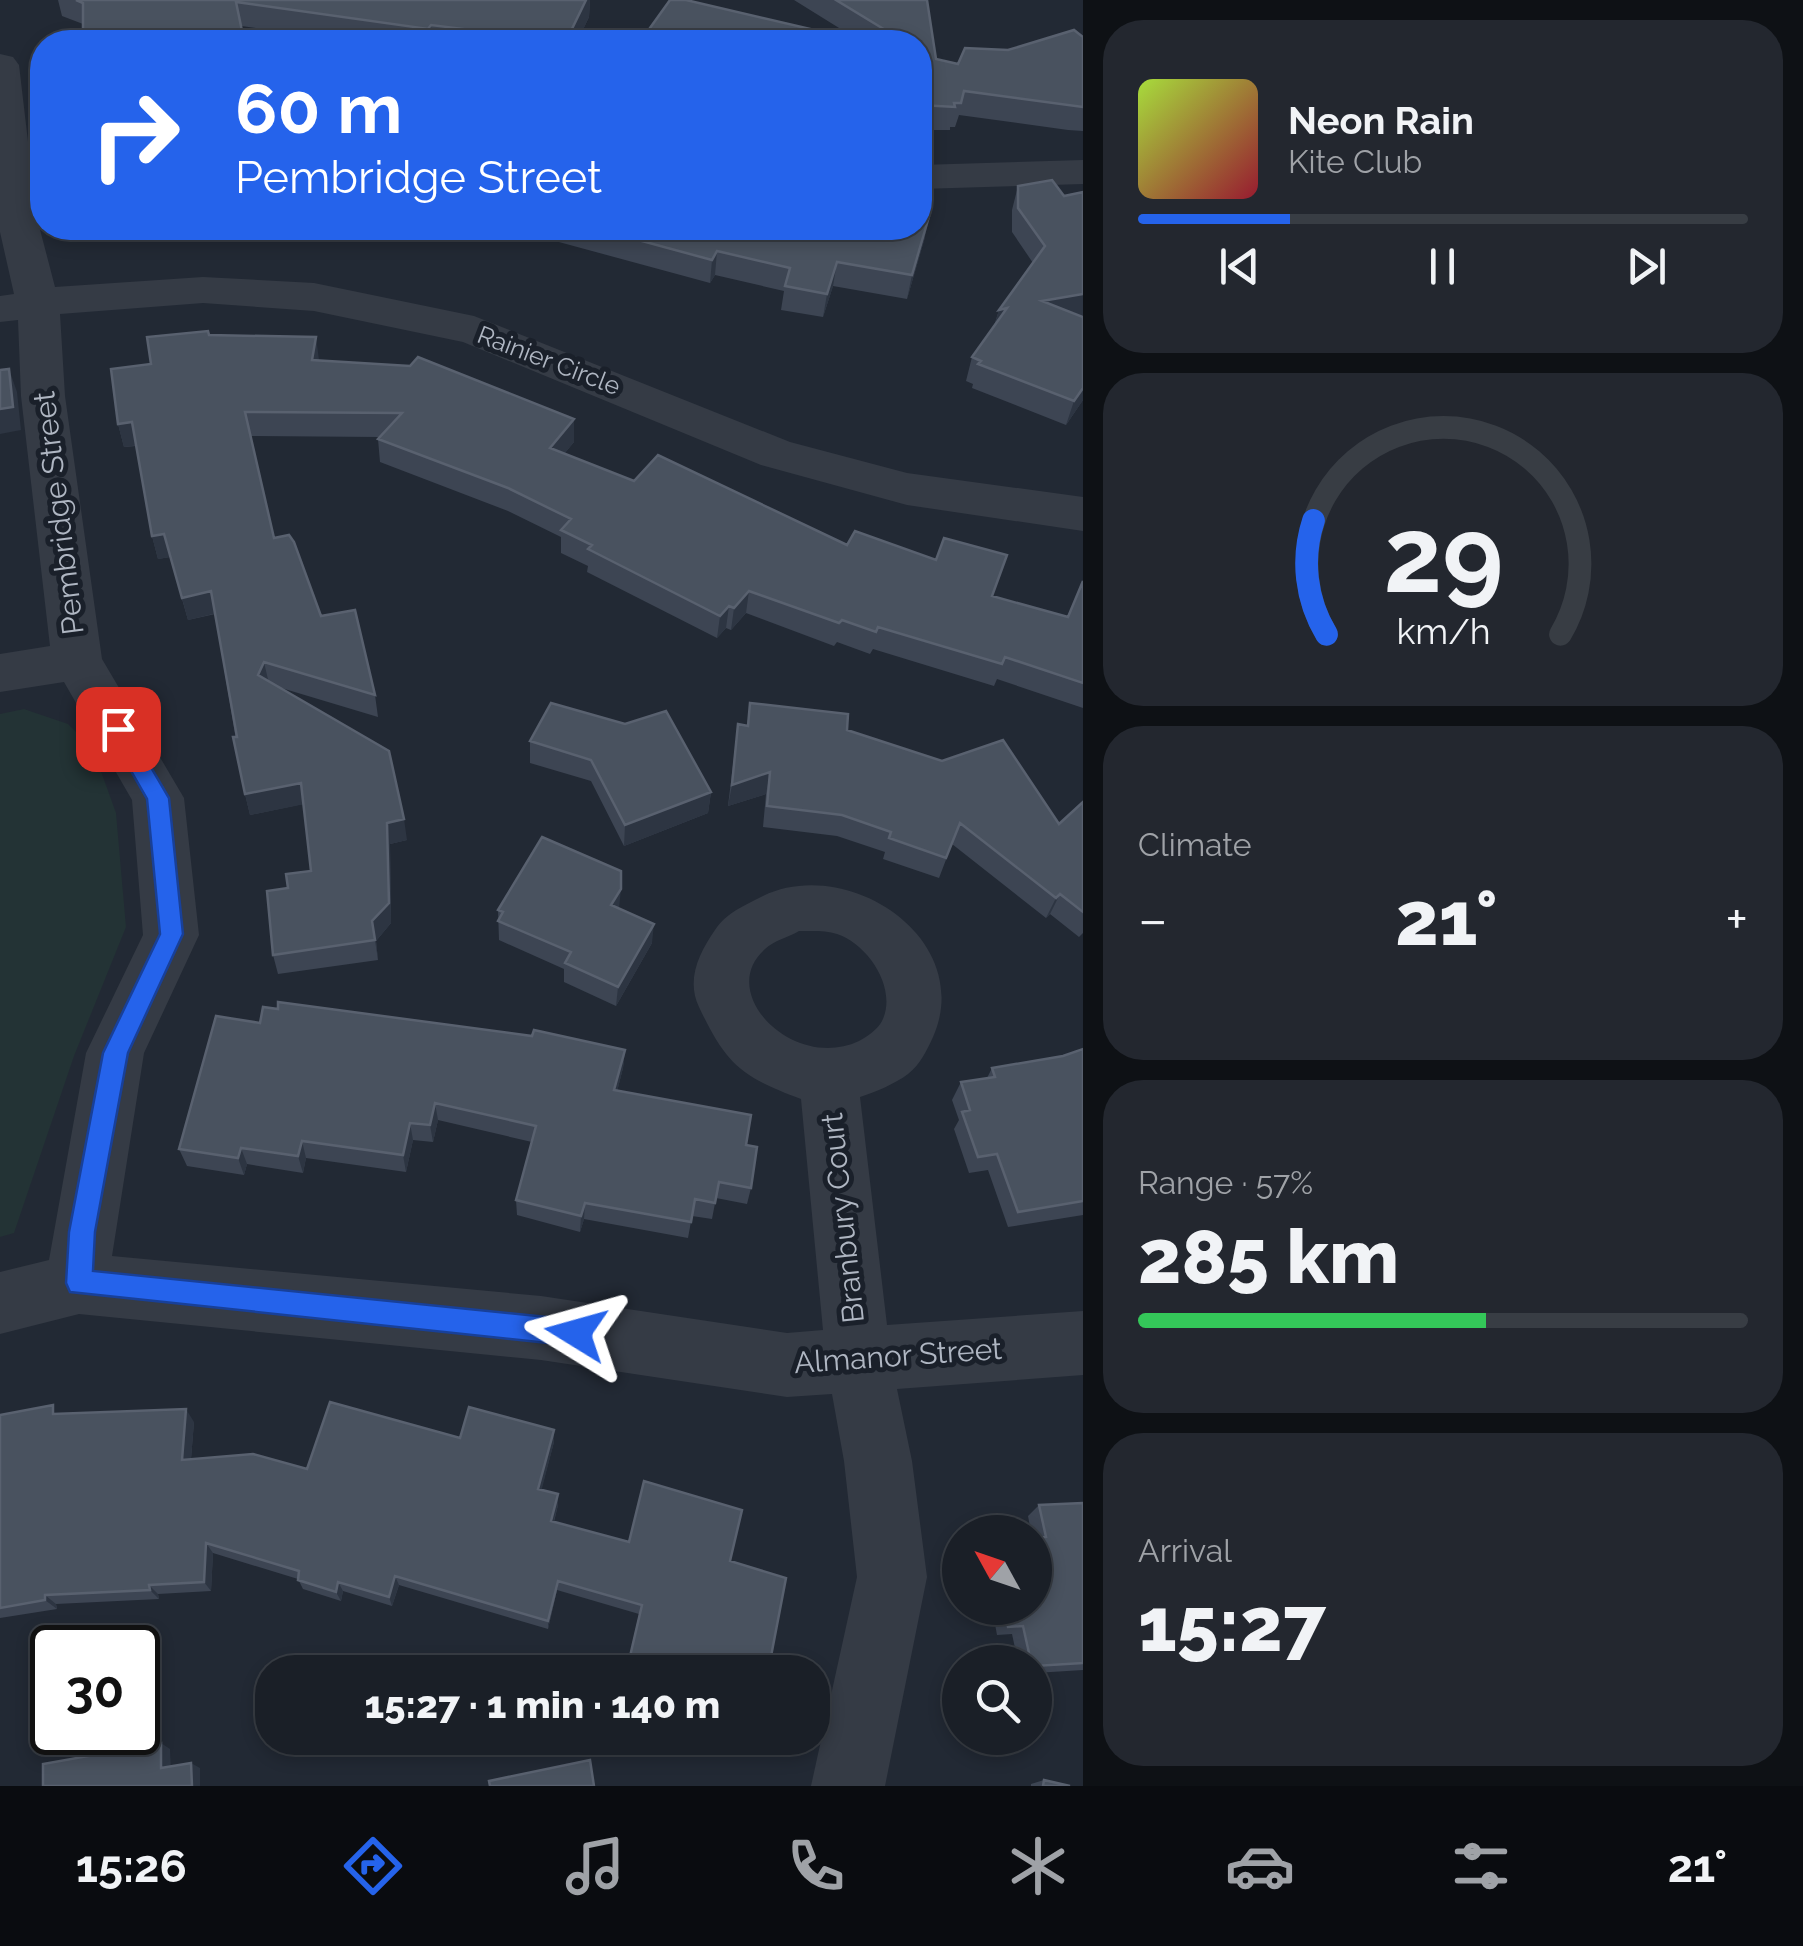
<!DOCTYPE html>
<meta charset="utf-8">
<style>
:root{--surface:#1a1f27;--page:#23272f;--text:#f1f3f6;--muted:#9fa2a7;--line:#383d44;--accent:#2563eb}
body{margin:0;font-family:Raleway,sans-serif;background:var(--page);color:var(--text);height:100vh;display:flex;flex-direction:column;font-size:38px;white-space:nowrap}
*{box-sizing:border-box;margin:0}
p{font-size:32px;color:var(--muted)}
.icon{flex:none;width:55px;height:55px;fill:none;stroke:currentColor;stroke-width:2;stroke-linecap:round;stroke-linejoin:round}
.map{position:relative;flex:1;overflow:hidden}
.sheet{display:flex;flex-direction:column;gap:20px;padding:20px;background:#0e1115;width:720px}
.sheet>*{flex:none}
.hud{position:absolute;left:30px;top:30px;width:902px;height:210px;border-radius:40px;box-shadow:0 5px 15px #0003,0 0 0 2px var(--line);background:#2563eb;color:#fff;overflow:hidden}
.needle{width:65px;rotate:310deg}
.fabs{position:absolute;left:942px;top:1515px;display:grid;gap:20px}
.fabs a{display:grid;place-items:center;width:110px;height:110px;border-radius:50%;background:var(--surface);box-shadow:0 5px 15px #0003,0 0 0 2px var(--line);font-size:50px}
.speed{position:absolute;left:30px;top:1625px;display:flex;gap:20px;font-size:50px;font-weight:700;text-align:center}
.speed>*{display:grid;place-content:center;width:130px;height:130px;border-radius:50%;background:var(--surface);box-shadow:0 5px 15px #0003,0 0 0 2px var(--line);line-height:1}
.speed .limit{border:5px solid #111;border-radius:15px;background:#fff;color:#111}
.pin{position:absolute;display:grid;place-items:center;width:85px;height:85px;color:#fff;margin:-42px;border-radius:20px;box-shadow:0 5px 15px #0006}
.me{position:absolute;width:110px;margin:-55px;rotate:278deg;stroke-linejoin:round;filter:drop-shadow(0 0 8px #0008)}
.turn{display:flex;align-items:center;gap:35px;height:210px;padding:0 40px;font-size:45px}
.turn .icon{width:130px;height:130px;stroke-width:2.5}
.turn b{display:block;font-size:70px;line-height:85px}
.big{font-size:75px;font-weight:800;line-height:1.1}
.sheet .tile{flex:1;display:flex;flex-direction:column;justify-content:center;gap:15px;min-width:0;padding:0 35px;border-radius:40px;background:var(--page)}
.sheet .dial{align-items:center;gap:0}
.dial svg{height:260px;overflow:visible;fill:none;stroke:var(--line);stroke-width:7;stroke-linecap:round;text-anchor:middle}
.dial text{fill:var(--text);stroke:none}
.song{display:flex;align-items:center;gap:30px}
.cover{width:120px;height:120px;border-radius:15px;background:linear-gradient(135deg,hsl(80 70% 55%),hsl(350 70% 35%))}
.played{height:10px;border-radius:5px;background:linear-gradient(90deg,var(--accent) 25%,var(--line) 25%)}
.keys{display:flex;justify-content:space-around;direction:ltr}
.heat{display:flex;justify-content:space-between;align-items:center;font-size:55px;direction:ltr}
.charge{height:15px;border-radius:8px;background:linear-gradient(90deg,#34c759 57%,var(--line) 0)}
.trip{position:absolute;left:255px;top:1655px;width:575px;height:100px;border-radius:40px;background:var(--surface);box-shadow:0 5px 15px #0003,0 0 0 2px var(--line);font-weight:800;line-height:100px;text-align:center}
.dock{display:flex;height:160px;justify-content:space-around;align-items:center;background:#0a0c10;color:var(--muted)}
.dock .icon{width:70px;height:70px}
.dock .current{color:var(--accent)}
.dock b{font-size:45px;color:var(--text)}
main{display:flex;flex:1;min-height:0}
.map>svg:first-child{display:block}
.green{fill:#233335}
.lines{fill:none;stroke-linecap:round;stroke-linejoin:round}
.street{fill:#353b45;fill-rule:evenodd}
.wall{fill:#3d4553}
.shaded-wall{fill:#2d3542}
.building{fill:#49525f;stroke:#59616f;stroke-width:2.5}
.route{fill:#2563eb;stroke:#184099;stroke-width:2.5}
.labels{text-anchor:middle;stroke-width:10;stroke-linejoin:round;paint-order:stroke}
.far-street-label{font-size:25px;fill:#afb6c2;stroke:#1a202a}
.street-label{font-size:30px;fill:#afb6c2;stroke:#1a202a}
</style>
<main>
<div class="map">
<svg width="1083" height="1786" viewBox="0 0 1083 1786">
<rect width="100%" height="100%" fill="#222934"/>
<path class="green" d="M 24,709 L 68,724 L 93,749 L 116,813 L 126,927 L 74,1056 L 14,1233 L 0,1237 L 0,714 Z"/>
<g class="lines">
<path class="street" d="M 0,54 L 13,57 L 19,65 L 37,218 L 55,287 L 203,277 L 314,283 L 474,316 L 790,442 L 907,473 L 1083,497 L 1083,531 L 907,505 L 761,465 L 463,342 L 314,311 L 203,303 L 60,314 L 65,396 L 102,659 L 184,798 L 199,935 L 144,1053 L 112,1256 L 541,1296 L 787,1333 L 823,1330 L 801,1099 C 741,1077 726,1064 699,1007 C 686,980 699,953 715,930 C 727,912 744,906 763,896 C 848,855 976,939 933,1037 C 927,1050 920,1065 908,1074 C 895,1084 875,1092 860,1097 L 887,1325 L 1083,1311 L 1083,1375 L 897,1389 L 912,1461 L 927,1577 L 885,1786 L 811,1786 L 857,1577 L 844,1461 L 832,1394 L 787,1397 L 541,1360 L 79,1314 L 0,1334 L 0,1272 L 49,1260 L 86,1053 L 143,935 L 132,800 L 64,682 L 0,692 L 0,654 L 50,646 L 21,396 L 18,320 L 0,322 L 0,296 L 14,294 L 0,232 ZM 799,931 C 811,931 826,930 837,934 C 868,944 898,989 882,1021 C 878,1029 867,1037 859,1041 C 794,1072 715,993 765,949 C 773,941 789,937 799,931 Z
M 1083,160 L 1083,184 L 920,189 L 920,165 Z"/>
</g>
<path class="wall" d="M 58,0 L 590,0 L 589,17 L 577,42 L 355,42 L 241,26 L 244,42 L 83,42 L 83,24 L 62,16 Z
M 794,0 L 927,0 L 936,59 L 958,64 L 1008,50 L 1083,37 L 1083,131 L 1068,130 L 959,115 L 955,127 L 950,127 L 950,130 L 920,130 L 920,42 L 644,42 L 645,35 L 860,41 Z
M 1052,180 L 1083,400 L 1066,425 L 972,388 L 973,384 L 966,381 L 972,357 L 994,326 L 999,310 L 1033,263 L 1012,232 L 1012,210 L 1018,186 Z
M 522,228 L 751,228 L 756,234 L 757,228 L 920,228 L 925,237 L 907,299 L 833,286 L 823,317 L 781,310 L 784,291 L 715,275 L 710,283 L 522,232 Z
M 209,335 L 574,419 L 574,442 L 564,454 L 634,481 L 847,545 L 993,596 L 1068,617 L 1083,581 L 1083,708 L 997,679 L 994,686 L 873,649 L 870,654 L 837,642 L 834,646 L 746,613 L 731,630 L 726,628 L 717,638 L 587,572 L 588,566 L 561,553 L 561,537 L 508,511 L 380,462 L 378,439 L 380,437 L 250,436 L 274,538 L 321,616 L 375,695 L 378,717 L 278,687 L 407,840 L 390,844 L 391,923 L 376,941 L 378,960 L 278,974 L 273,955 L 288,888 L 311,871 L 303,804 L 250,815 L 245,794 L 215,614 L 188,620 L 170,557 L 158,559 L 152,536 L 136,446 L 124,447 L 118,424 L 151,364 Z
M 750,703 L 847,730 L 1059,824 L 1083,802 L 1083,933 L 1079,937 L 1050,914 L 1046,918 L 952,844 L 939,878 L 883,859 L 885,852 L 837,836 L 763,827 L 766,794 L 728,806 L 738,724 L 747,726 Z
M 625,724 L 711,792 L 708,813 L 624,846 L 591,781 L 530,763 L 530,741 Z
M 619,909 L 652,943 L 616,1006 L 564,982 L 564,969 L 499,940 L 498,910 Z
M 260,1023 L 625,1050 L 623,1068 L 617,1091 L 746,1145 L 751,1188 L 747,1204 L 716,1198 L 712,1219 L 692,1216 L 688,1238 L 584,1219 L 580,1232 L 517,1215 L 516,1200 L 532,1142 L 438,1120 L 433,1142 L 413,1140 L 406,1172 L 306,1158 L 303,1173 L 247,1164 L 244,1175 L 187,1166 L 179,1149 Z
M 1083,1049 L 1083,1215 L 1008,1227 L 988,1170 L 969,1173 L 954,1129 L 959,1120 L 952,1100 L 961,1082 L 987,1078 L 992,1068 L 1063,1056 Z
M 61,1414 L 194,1422 L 191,1459 L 307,1469 L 460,1438 L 554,1442 L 541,1490 L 558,1494 L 558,1505 L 554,1522 L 629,1542 L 730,1561 L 768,1672 L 626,1672 L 639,1614 L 557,1590 L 548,1629 L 399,1585 L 392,1606 L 343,1591 L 341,1601 L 303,1589 L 298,1579 L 213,1553 L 211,1591 L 158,1594 L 159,1599 L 56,1604 L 57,1609 L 0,1618 L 0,1415 Z
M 1083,1503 L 1083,1670 L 1035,1673 L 1035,1662 L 1018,1662 L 1012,1634 L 997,1635 L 992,1608 L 1035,1608 L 1035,1532 L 1031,1532 L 1028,1516 L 1039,1505 Z
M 1044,1780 L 1070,1786 L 1031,1786 L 1031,1784 Z"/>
<path class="shaded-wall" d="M 586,0 L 590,0 L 589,17 L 577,42 L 561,42 Z
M 431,25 L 432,42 L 429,42 L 428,29 Z
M 930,213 L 925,237 L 907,299 L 912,275 Z
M 717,251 L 715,275 L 710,283 L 712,260 Z
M 837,262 L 833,286 L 823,317 L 827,294 Z
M 1083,294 L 1083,316 L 1042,301 Z
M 1007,308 L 992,334 L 999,310 Z
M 316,337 L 319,360 L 312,360 Z
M 9,369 L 17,392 L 21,430 L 0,434 L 0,409 Z
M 1083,388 L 1083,400 L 1066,425 L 1074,401 Z
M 574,419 L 574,442 L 550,471 L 550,448 Z
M 132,422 L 139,445 L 124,447 L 118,424 Z
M 164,534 L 170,557 L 158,559 L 152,536 Z
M 211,591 L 217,613 L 188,620 L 182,598 Z
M 749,591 L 746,613 L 731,630 L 734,608 Z
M 729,606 L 726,628 L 717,638 L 720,616 Z
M 264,662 L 269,684 L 258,675 Z
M 770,772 L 766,794 L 728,806 L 732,785 Z
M 301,783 L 305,804 L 250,815 L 245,794 Z
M 711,792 L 708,813 L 624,846 L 625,825 Z
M 404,819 L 407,840 L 390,844 L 391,923 L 376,941 L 378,960 L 372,921 L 387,823 Z
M 621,889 L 619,909 L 611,905 Z
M 1060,894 L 1050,914 L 1046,918 L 1056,898 Z
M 654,924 L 652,943 L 616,1006 L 618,987 Z
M 625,1050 L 623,1068 L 613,1108 L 614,1090 Z
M 435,1103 L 438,1120 L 433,1142 L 430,1125 Z
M 410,1123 L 413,1140 L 406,1172 L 403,1155 Z
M 302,1141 L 306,1158 L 303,1173 L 298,1156 Z
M 241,1148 L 247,1164 L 244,1175 L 238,1158 Z
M 585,1203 L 584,1219 L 580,1232 L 581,1216 Z
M 186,1409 L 194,1422 L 190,1471 L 182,1460 Z
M 554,1430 L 554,1442 L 539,1500 L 538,1489 Z
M 558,1494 L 558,1505 L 551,1531 L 551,1521 Z
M 206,1543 L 213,1553 L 211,1591 L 204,1582 Z
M 395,1576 L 399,1585 L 392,1606 L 389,1597 Z
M 558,1581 L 557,1590 L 548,1629 L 548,1621 Z
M 338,1582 L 343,1591 L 341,1601 L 336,1592 Z
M 149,1585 L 158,1594 L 159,1599 L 150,1590 Z
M 45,1595 L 56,1604 L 57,1609 L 45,1600 Z
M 161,1743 L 170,1749 L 171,1773 L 161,1768 Z
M 191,1763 L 200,1768 L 200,1786 L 192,1786 Z"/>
<path class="building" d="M 76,0 L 586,0 L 568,37 L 561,41 L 431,25 L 428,29 L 236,2 L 242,31 L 118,42 L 83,42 L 83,3 Z
M 670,0 L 686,0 L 866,42 L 651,42 L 645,35 Z
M 836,0 L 927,0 L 936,59 L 958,64 L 965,48 L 1008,50 L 1074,30 L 1083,37 L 1083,107 L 964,91 L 961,103 L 954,103 L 955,107 L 920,105 L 920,55 L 930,58 L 920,52 L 920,42 L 905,42 Z
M 1052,180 L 1064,196 L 1083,192 L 1083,294 L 1042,301 L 1083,317 L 1083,388 L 1074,401 L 978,364 L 981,361 L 972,357 L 1007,308 L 999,310 L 1045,246 L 1018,208 L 1018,186 Z
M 920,211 L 930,213 L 912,275 L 837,262 L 827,294 L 785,286 L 790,268 L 717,251 L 712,260 L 594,228 L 751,228 L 758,236 L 758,228 L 920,228 Z
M 208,331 L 209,335 L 316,337 L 312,360 L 410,366 L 418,357 L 574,419 L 550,448 L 634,481 L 658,455 L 847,545 L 855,531 L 936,560 L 944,538 L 1007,555 L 992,596 L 1068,617 L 1083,581 L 1083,683 L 1005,657 L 1002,664 L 878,627 L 876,632 L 842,620 L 839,623 L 749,591 L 734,608 L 729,606 L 720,616 L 588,549 L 592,545 L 561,530 L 571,519 L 508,488 L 378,439 L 402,413 L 245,412 L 274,538 L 289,535 L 294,542 L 321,616 L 355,610 L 375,695 L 264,662 L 258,675 L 389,751 L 404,819 L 387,823 L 389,903 L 372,921 L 375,940 L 273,955 L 267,891 L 288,888 L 286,874 L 311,871 L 301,783 L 245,794 L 233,737 L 237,737 L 211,591 L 182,598 L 164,534 L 152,536 L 132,422 L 118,424 L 111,369 L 151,364 L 147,337 Z
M 9,369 L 13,407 L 0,409 L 0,370 Z
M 551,703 L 625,724 L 666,711 L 711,792 L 625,825 L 591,760 L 530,741 Z
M 750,703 L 848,714 L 847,730 L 942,761 L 1003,740 L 1059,824 L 1083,802 L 1083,912 L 1060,894 L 1056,898 L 960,823 L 946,858 L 889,838 L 891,832 L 842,815 L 767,806 L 770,772 L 732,785 L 738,724 L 748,726 Z
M 542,837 L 621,871 L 621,889 L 611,905 L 654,924 L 618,987 L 565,963 L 571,952 L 498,921 L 503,912 L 498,910 Z
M 278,1002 L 532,1036 L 534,1030 L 625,1050 L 614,1090 L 751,1115 L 746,1145 L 757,1147 L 751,1188 L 719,1182 L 715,1203 L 695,1199 L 691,1222 L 585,1203 L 581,1216 L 516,1200 L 536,1126 L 435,1103 L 430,1125 L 410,1123 L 403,1155 L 302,1141 L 298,1156 L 241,1148 L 238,1158 L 179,1149 L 216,1016 L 260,1023 L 263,1007 L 278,1009 Z
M 1083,1049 L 1083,1201 L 1018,1212 L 997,1154 L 978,1157 L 962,1112 L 970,1110 L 961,1082 L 995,1077 L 992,1068 L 1063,1056 Z
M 330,1402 L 460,1438 L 469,1407 L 554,1430 L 538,1489 L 558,1494 L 551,1521 L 629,1542 L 644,1481 L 742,1510 L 730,1561 L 786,1578 L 768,1672 L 754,1672 L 738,1668 L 737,1672 L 637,1672 L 639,1669 L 628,1665 L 642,1605 L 558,1581 L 548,1621 L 395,1576 L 389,1597 L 338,1582 L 336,1592 L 298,1580 L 299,1571 L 206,1543 L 204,1582 L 149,1585 L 150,1590 L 45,1595 L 45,1600 L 0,1608 L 0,1415 L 53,1405 L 53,1414 L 186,1409 L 182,1460 L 253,1454 L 307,1469 Z
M 1083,1503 L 1083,1663 L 1035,1666 L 1035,1662 L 1031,1662 L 1023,1626 L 1008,1627 L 1004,1608 L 1035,1608 L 1035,1538 L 1046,1537 L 1039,1505 Z
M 161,1743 L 161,1768 L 191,1763 L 192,1786 L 43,1786 L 43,1764 Z
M 590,1760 L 594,1786 L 490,1786 L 489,1781 Z
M 1044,1780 L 1070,1786 L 1043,1786 Z"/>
<path class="route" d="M 118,721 L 125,723 L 169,798 L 183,934 L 128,1053 L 95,1232 L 93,1271 L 576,1320 L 586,1324 L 590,1333 L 586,1343 L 576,1346 L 70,1292 L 66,1283 L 69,1232 L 103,1053 L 160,934 L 147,799 L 107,729 Z"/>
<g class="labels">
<g class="far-street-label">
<text transform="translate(549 360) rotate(21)" y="9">Rainier Circle</text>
</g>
<g class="street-label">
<text transform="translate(59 513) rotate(-97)" y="10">Pembridge Street</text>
<text transform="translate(843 1218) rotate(-96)" y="10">Branbury Court</text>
<text transform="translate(898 1356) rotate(-4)" y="10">Almanor Street</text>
</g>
</g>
</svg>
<div class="fabs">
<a><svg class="needle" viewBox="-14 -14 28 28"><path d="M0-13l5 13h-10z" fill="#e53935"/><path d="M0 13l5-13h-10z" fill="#9fa2a7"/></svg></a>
<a><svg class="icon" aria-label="search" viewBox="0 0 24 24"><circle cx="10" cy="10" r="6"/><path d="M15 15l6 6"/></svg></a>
</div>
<div class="speed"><div class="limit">30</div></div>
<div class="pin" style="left:118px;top:729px;background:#d93025"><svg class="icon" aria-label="arrive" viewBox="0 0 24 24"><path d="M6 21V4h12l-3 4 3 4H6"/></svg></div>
<svg class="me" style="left:576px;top:1333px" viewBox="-20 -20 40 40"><path d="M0-17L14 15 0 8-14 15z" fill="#2563eb" stroke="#fff" stroke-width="4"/></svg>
<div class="trip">15:27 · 1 min · 140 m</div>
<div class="hud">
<div class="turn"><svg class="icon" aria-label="right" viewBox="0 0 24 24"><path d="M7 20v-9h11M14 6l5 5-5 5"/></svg><div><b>60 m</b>Pembridge Street</div></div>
</div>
</div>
<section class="sheet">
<div class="tile">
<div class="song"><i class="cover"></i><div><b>Neon Rain</b><p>Kite Club</p></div></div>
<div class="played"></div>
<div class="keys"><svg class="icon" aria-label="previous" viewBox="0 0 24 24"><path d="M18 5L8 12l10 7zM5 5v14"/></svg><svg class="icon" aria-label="pause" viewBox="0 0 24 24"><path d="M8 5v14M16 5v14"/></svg><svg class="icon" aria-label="next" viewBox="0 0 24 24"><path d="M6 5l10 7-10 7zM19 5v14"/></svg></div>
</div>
<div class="tile dial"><svg viewBox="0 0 100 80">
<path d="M14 69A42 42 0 1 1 86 69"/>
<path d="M14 69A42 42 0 0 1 10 34" stroke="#2563eb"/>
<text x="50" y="56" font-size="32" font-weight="700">29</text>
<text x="50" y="72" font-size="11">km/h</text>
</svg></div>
<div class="tile"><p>Climate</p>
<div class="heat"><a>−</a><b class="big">21°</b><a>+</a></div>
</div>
<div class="tile"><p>Range · 57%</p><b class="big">285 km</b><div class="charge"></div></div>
<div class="tile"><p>Arrival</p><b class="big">15:27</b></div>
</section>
</main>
<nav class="dock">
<b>15:26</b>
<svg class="icon current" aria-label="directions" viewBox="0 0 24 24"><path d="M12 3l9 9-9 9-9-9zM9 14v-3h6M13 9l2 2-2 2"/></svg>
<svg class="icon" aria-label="music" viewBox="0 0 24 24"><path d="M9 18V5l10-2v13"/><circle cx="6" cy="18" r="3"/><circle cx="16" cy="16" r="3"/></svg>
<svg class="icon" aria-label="phone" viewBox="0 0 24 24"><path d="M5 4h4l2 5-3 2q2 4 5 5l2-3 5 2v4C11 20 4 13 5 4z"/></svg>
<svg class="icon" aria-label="climate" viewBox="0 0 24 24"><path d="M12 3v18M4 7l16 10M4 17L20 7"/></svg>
<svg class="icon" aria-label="car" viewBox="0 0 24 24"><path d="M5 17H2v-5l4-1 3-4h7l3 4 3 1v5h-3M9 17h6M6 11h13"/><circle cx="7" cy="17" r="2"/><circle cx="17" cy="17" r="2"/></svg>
<svg class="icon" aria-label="filters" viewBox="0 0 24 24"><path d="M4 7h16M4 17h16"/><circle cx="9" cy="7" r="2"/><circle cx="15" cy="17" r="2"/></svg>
<b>21°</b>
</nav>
